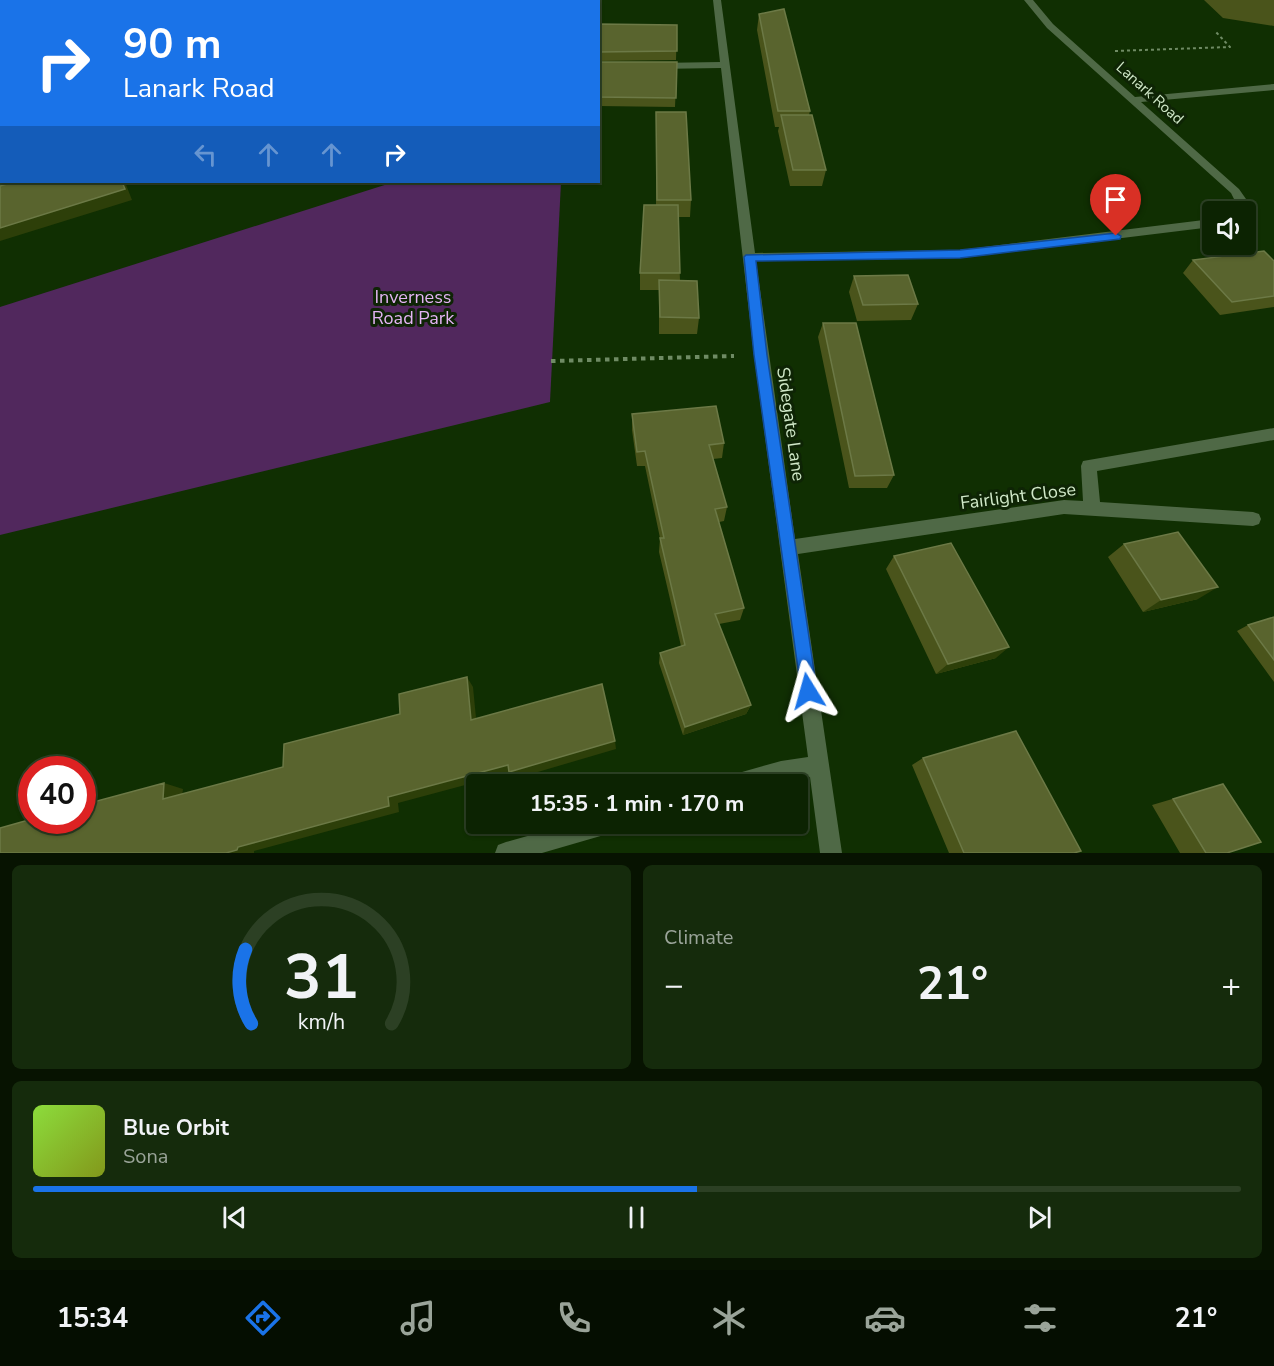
<!DOCTYPE html>
<meta charset="utf-8">
<style>
:root{--surface:#0c2302;--page:#152b0c;--text:#f1f3f6;--muted:#9aa499;--line:#2c4024;--accent:#1a73e8}
body{margin:0;font-family:"Nunito Sans",sans-serif;background:var(--page);color:var(--text);height:100vh;display:flex;flex-direction:column;font-size:22px;white-space:nowrap}
*{box-sizing:border-box;margin:0}
p{font-size:20px;color:var(--muted)}
.icon{flex:none;width:33px;height:33px;fill:none;stroke:currentColor;stroke-width:2;stroke-linecap:round;stroke-linejoin:round}
.map{position:relative;height:853px;overflow:hidden}
.panel{display:flex;flex-direction:column;gap:12px;padding:12px;background:#071301;flex:1}
.panel>*{flex:none}
.banner{position:absolute;left:0px;top:0px;width:600px;height:183px;box-shadow:0 2px 4px #0004,0 0 0 2px var(--line);background:#1a73e8;color:#fff;overflow:hidden}
.buttons{position:absolute;left:1202px;top:201px;display:grid;gap:12px}
.buttons a{display:grid;place-items:center;width:54px;height:54px;border-radius:6px;background:var(--surface);box-shadow:0 2px 4px #0004,0 0 0 2px var(--line);font-size:30px}
.speed{position:absolute;left:18px;top:756px;display:flex;gap:12px;font-size:30px;font-weight:700;text-align:center}
.speed>*{display:grid;place-content:center;width:78px;height:78px;border-radius:50%;background:var(--surface);box-shadow:0 2px 4px #0004,0 0 0 2px var(--line);line-height:1}
.speed .limit{border:9px solid #d22;background:#fff;color:#111}
.pin{position:absolute;display:grid;place-items:center;width:51px;height:51px;color:#fff;margin:-62px -26px;border-radius:50% 50% 50% 0;rotate:-45deg;box-shadow:0 0 6px #0007}
.pin .icon{rotate:45deg}
.me{position:absolute;width:66px;margin:-33px;rotate:352deg;stroke-linejoin:round;filter:drop-shadow(0 0 4px #0008)}
.turn{display:flex;align-items:center;gap:21px;height:126px;padding:0 24px;font-size:27px}
.turn .icon{width:78px;height:78px;stroke-width:2.5}
.turn b{display:block;font-size:42px;line-height:51px}
.lanes{display:flex;align-items:center;height:57px;padding:0 24px;background:#0003;justify-content:center;gap:30px;direction:ltr}
.lanes .off{opacity:.35}
.big{font-size:45px;font-weight:700;line-height:1.1}
.panel .card{flex:1;display:flex;flex-direction:column;justify-content:center;gap:9px;min-width:0;padding:0 21px;border-radius:9px;background:var(--page)}
.panel .dial{align-items:center;gap:0}
.dial svg{height:156px;overflow:visible;fill:none;stroke:var(--line);stroke-width:7;stroke-linecap:round;text-anchor:middle}
.dial text{fill:var(--text);stroke:none}
.song{display:flex;align-items:center;gap:18px}
.cover{width:72px;height:72px;border-radius:9px;background:linear-gradient(135deg,hsl(90 70% 55%),hsl(70 70% 35%))}
.played{height:6px;border-radius:3px;background:linear-gradient(90deg,var(--accent) 55%,var(--line) 55%)}
.keys{display:flex;justify-content:space-around;direction:ltr}
.heat{display:flex;justify-content:space-between;align-items:center;font-size:33px;direction:ltr}
.panel .tiles{flex:1;display:grid;gap:12px;grid-template-columns:1fr 1fr}
.card:last-child{grid-column:span 2}
.trip{position:absolute;left:466px;top:774px;width:342px;height:60px;border-radius:6px;background:var(--surface);box-shadow:0 2px 4px #0004,0 0 0 2px var(--line);font-weight:700;line-height:60px;text-align:center}
.tab-bar{display:flex;height:96px;justify-content:space-around;align-items:center;background:#050e01;color:var(--muted)}
.tab-bar .icon{width:42px;height:42px}
.tab-bar .selected{color:var(--accent)}
.tab-bar b{font-size:27px;color:var(--text)}
.map>svg:first-child{display:block}
.green{fill:#51285d}
.lines{fill:none;stroke-linecap:round;stroke-linejoin:round}
.path-far1{stroke:#6f8b64;stroke-width:2;stroke-dasharray:3 3;stroke-linecap:butt}
.path{stroke:#6f8b64;stroke-width:4;stroke-dasharray:4.5 4.5;stroke-linecap:butt}
.minor{fill:#4f6946;fill-rule:evenodd}
.wall{fill:#4a541b}
.shaded-wall{fill:#2d3f09}
.building{fill:#59642e;stroke:#6c7946;stroke-width:1.5}
.route{fill:#1a73e8;stroke:#114b97;stroke-width:1.5}
.labels{text-anchor:middle;stroke-width:6;stroke-linejoin:round;paint-order:stroke}
.far-street-label{font-size:15px;fill:#d1e9c9;stroke:#0e2405}
.park-label{font-size:18px;fill:#e4b4f4;stroke:#0e2405}
.street-label{font-size:18px;fill:#d1e9c9;stroke:#0e2405}
</style>
<div class="map">
<svg width="1274" height="853" viewBox="0 0 1274 853">
<rect width="100%" height="100%" fill="#102f02"/>
<path class="green" d="M 394,182 L 561,182 L 550,402 L 0,535 L 0,307 Z"/>
<g class="lines">
<path class="path-far1" d="M 1115,51 L 1230,47 L 1215,31"/>
<path class="path" d="M 551,361 L 734,356"/>
<path class="minor" d="M 162,0 L 174,0 L 160,2 Z
M 713,0 L 721,0 L 755,253 L 960,250 L 1212,219 L 1212,227 L 960,258 L 756,261 L 795,539 L 1064,500 L 1083,501 L 1081,466 L 1083,461 L 1274,428 L 1274,440 L 1097,471 L 1100,502 L 1253,512 L 1259,514 L 1261,519 L 1259,524 L 1253,526 L 1064,514 L 798,554 L 842,853 L 820,853 L 810,777 L 769,784 L 725,784 L 728,777 L 735,774 L 781,761 L 808,757 L 754,355 L 721,68 L 656,69 L 651,66 L 656,63 L 720,62 Z
M 1024,0 L 1033,0 L 1053,24 L 1135,97 L 1274,84 L 1274,90 L 1141,102 L 1239,189 L 1246,199 L 1241,212 L 1229,212 L 1234,199 L 1231,193 L 1047,28 Z
M 0,39 L 2,39 L 2,45 L 0,45 Z
M 570,824 L 615,824 L 611,831 L 604,835 L 542,853 L 495,853 L 498,845 L 506,842 Z"/>
</g>
<path class="wall" d="M 1204,0 L 1274,0 L 1274,26 L 1223,18 Z
M 759,14 L 810,111 L 809,115 L 826,170 L 822,186 L 790,186 L 778,131 L 779,127 L 775,127 L 757,30 Z
M 598,24 L 677,25 L 676,60 L 598,61 Z
M 598,62 L 677,62 L 675,107 L 598,106 Z
M 656,112 L 691,200 L 690,217 L 678,217 L 680,281 L 699,318 L 697,334 L 659,334 L 659,290 L 640,290 L 640,273 L 656,205 Z
M 1193,260 L 1274,261 L 1274,307 L 1220,315 L 1183,273 Z
M 854,276 L 918,304 L 911,320 L 857,321 L 849,292 Z
M 823,323 L 894,475 L 887,488 L 849,488 L 818,337 Z
M 632,414 L 724,443 L 722,458 L 713,459 L 727,507 L 724,521 L 719,522 L 744,608 L 740,620 L 719,624 L 751,705 L 746,714 L 683,735 L 659,663 L 660,653 L 681,646 L 659,552 L 660,538 L 645,466 L 637,466 L 632,430 Z
M 1124,544 L 1198,599 L 1143,612 L 1108,557 Z
M 894,556 L 996,658 L 936,674 L 886,569 Z
M 1274,617 L 1274,682 L 1237,631 L 1248,625 Z
M 923,758 L 1074,853 L 949,853 L 912,765 Z
M 1223,784 L 1227,853 L 1180,853 L 1152,805 Z"/>
<path class="shaded-wall" d="M 0,174 L 2,174 L 2,182 L 21,182 L 0,187 Z
M 122,182 L 125,182 L 132,200 L 0,241 L 0,228 Z
M 1218,587 L 1198,599 L 1143,612 L 1161,600 Z
M 1009,647 L 996,658 L 936,674 L 948,664 Z
M 467,677 L 473,687 L 477,728 L 471,720 Z
M 751,705 L 746,714 L 683,735 L 685,727 Z
M 615,741 L 616,749 L 514,779 L 510,773 L 398,803 L 399,812 L 254,851 L 254,853 L 226,853 L 238,847 L 388,797 L 508,765 Z
M 164,783 L 183,789 L 181,805 L 163,799 Z"/>
<path class="building" d="M 784,9 L 810,111 L 778,111 L 759,14 Z
M 598,24 L 677,25 L 677,51 L 598,52 Z
M 598,62 L 677,62 L 676,98 L 598,97 Z
M 656,112 L 686,112 L 691,200 L 657,200 Z
M 781,115 L 812,115 L 826,170 L 793,170 Z
M 2,136 L 2,174 L 0,174 L 0,137 Z
M 14,182 L 122,182 L 125,189 L 0,228 L 0,186 Z
M 644,205 L 678,205 L 680,273 L 640,273 Z
M 1264,251 L 1274,261 L 1274,296 L 1232,302 L 1193,260 Z
M 908,275 L 918,304 L 863,305 L 854,276 Z
M 659,280 L 697,281 L 699,318 L 660,317 Z
M 823,323 L 856,323 L 894,475 L 855,476 Z
M 716,406 L 724,443 L 709,445 L 727,507 L 715,509 L 744,608 L 715,614 L 751,705 L 685,727 L 660,653 L 685,645 L 660,538 L 664,538 L 645,451 L 637,452 L 632,414 Z
M 1178,532 L 1218,587 L 1161,600 L 1124,544 Z
M 951,543 L 1009,647 L 948,664 L 894,556 Z
M 1274,617 L 1274,660 L 1248,625 Z
M 467,677 L 471,720 L 602,684 L 615,741 L 509,772 L 508,765 L 388,797 L 389,806 L 238,847 L 237,850 L 226,853 L 0,853 L 0,828 L 32,819 L 32,820 L 82,820 L 82,805 L 164,783 L 163,799 L 283,767 L 284,744 L 400,714 L 399,694 Z
M 1016,731 L 1081,851 L 1074,853 L 964,853 L 923,758 Z
M 1223,784 L 1261,842 L 1227,853 L 1206,853 L 1173,799 Z"/>
<path class="route" d="M 1116,233 L 1121,236 L 1120,239 L 960,258 L 756,261 L 767,355 L 817,691 L 814,697 L 808,699 L 802,697 L 754,355 L 744,257 L 746,255 L 960,250 Z"/>
<g class="labels">
<g class="far-street-label">
<text transform="translate(1150 93) rotate(42)" y="5">Lanark Road</text>
</g>
<g class="park-label">
<text x="413" y="303">Inverness<tspan x="413" dy="21">Road Park</tspan></text>
</g>
<g class="street-label">
<text transform="translate(791 424) rotate(82)" y="6">Sidegate Lane</text>
<text transform="translate(1018 496) rotate(-7)" y="6">Fairlight Close</text>
</g>
</g>
</svg>
<div class="buttons">
<a><svg class="icon" aria-label="sound" viewBox="0 0 24 24"><path d="M4 9h4l5-4v14l-5-4H4zM17 9q2 3 0 6"/></svg></a>
</div>
<div class="speed"><div class="limit">40</div></div>
<div class="pin" style="left:1116px;top:236px;background:#d93025"><svg class="icon" aria-label="arrive" viewBox="0 0 24 24"><path d="M6 21V4h12l-3 4 3 4H6"/></svg></div>
<svg class="me" style="left:808px;top:691px" viewBox="-20 -20 40 40"><path d="M0-17L14 15 0 8-14 15z" fill="#1a73e8" stroke="#fff" stroke-width="4"/></svg>
<div class="trip">15:35 · 1 min · 170 m</div>
<div class="banner">
<div class="turn"><svg class="icon" aria-label="right" viewBox="0 0 24 24"><path d="M7 20v-9h11M14 6l5 5-5 5"/></svg><div><b>90 m</b>Lanark Road</div></div>
<div class="lanes"><svg class="icon off" aria-label="left" viewBox="0 0 24 24"><path d="M17 20v-9H6M10 6l-5 5 5 5"/></svg><svg class="icon off" aria-label="ahead" viewBox="0 0 24 24"><path d="M12 20V5M6 11l6-6 6 6"/></svg><svg class="icon off" aria-label="ahead" viewBox="0 0 24 24"><path d="M12 20V5M6 11l6-6 6 6"/></svg><svg class="icon" aria-label="right" viewBox="0 0 24 24"><path d="M7 20v-9h11M14 6l5 5-5 5"/></svg></div>
</div>
</div>
<section class="panel">
<div class="tiles">
<div class="card dial"><svg viewBox="0 0 100 80">
<path d="M14 69A42 42 0 1 1 86 69"/>
<path d="M14 69A42 42 0 0 1 11 31" stroke="#1a73e8"/>
<text x="50" y="56" font-size="32" font-weight="700">31</text>
<text x="50" y="72" font-size="11">km/h</text>
</svg></div>
<div class="card"><p>Climate</p>
<div class="heat"><a>−</a><b class="big">21°</b><a>+</a></div>
</div>
<div class="card">
<div class="song"><i class="cover"></i><div><b>Blue Orbit</b><p>Sona</p></div></div>
<div class="played"></div>
<div class="keys"><svg class="icon" aria-label="previous" viewBox="0 0 24 24"><path d="M18 5L8 12l10 7zM5 5v14"/></svg><svg class="icon" aria-label="pause" viewBox="0 0 24 24"><path d="M8 5v14M16 5v14"/></svg><svg class="icon" aria-label="next" viewBox="0 0 24 24"><path d="M6 5l10 7-10 7zM19 5v14"/></svg></div>
</div>
</div>
</section>
<nav class="tab-bar">
<b>15:34</b>
<svg class="icon selected" aria-label="directions" viewBox="0 0 24 24"><path d="M12 3l9 9-9 9-9-9zM9 14v-3h6M13 9l2 2-2 2"/></svg>
<svg class="icon" aria-label="music" viewBox="0 0 24 24"><path d="M9 18V5l10-2v13"/><circle cx="6" cy="18" r="3"/><circle cx="16" cy="16" r="3"/></svg>
<svg class="icon" aria-label="phone" viewBox="0 0 24 24"><path d="M5 4h4l2 5-3 2q2 4 5 5l2-3 5 2v4C11 20 4 13 5 4z"/></svg>
<svg class="icon" aria-label="climate" viewBox="0 0 24 24"><path d="M12 3v18M4 7l16 10M4 17L20 7"/></svg>
<svg class="icon" aria-label="car" viewBox="0 0 24 24"><path d="M5 17H2v-5l4-1 3-4h7l3 4 3 1v5h-3M9 17h6M6 11h13"/><circle cx="7" cy="17" r="2"/><circle cx="17" cy="17" r="2"/></svg>
<svg class="icon" aria-label="filters" viewBox="0 0 24 24"><path d="M4 7h16M4 17h16"/><circle cx="9" cy="7" r="2"/><circle cx="15" cy="17" r="2"/></svg>
<b>21°</b>
</nav>
